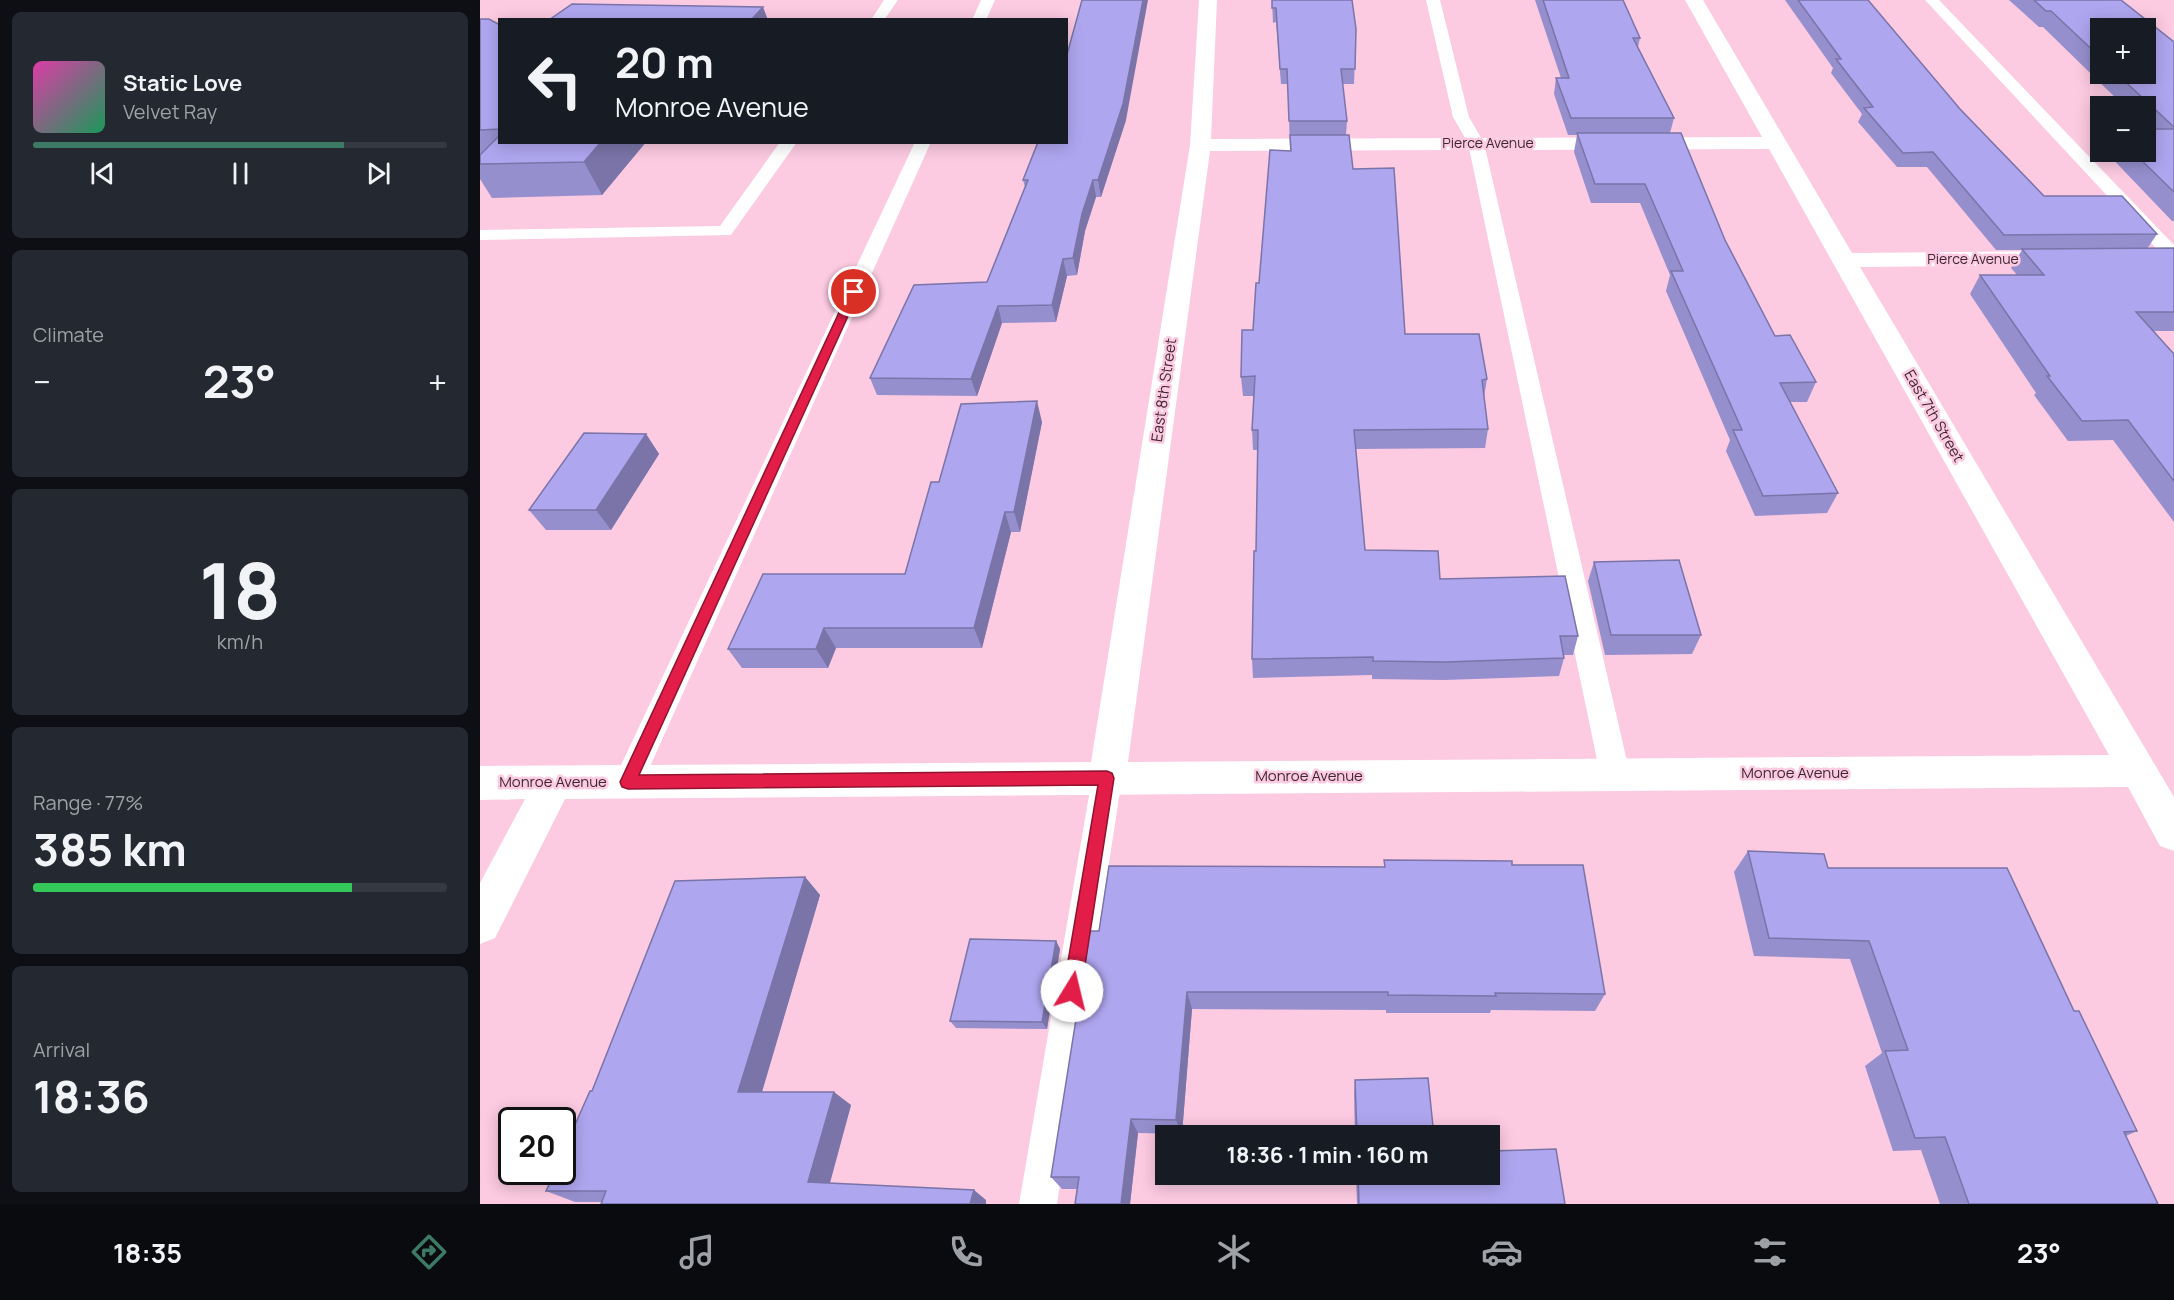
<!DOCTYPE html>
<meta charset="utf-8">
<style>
:root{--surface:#171b24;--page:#242831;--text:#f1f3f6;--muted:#9ea1a6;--line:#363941;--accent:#3d7a65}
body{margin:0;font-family:Manrope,sans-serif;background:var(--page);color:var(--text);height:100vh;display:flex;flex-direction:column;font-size:22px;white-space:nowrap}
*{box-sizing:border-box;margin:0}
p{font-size:20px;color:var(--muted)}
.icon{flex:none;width:33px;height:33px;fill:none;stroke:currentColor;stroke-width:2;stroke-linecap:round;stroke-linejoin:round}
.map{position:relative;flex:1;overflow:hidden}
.drawer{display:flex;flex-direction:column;gap:12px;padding:12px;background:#0d0f14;width:480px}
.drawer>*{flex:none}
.guide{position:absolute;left:18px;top:18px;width:570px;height:126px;border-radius:0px;box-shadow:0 3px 15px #0003;background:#171b24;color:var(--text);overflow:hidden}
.fabs{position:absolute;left:1610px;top:18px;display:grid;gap:12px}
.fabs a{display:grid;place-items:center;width:66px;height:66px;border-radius:0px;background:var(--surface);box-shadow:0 3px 15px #0003;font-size:30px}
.speed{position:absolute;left:18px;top:1107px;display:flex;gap:12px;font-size:30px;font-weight:700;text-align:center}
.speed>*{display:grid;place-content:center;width:78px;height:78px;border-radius:50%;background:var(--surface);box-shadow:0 3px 15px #0003;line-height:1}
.speed .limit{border:3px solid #111;border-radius:9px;background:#fff;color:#111}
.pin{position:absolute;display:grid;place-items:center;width:51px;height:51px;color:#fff;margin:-26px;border:3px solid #fff;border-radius:50%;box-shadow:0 2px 6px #0007}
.me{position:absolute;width:66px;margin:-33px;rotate:9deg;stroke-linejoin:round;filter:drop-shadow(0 0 4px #0008)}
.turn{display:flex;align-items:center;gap:21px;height:126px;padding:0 18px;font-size:27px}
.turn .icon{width:78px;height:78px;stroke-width:2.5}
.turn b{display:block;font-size:42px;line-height:51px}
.big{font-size:45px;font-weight:700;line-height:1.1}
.drawer .tile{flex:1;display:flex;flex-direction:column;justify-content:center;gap:9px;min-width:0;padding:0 21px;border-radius:9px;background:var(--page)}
.drawer .dial{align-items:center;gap:0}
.dial b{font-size:78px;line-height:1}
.song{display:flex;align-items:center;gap:18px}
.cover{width:72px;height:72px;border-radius:9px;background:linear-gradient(135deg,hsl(320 70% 55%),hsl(150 70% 35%))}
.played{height:6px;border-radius:3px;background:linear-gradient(90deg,var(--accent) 75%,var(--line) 75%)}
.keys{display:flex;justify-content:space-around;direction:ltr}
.heat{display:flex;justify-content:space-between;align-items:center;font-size:33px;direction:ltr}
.charge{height:9px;border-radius:4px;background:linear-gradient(90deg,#34c759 77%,var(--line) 0)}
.trip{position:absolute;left:675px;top:1125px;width:345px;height:60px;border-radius:0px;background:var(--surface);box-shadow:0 3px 15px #0003;font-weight:700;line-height:60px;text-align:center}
.tabs{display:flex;height:96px;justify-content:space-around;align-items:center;background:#090b0e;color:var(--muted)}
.tabs .icon{width:42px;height:42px}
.tabs .active{color:var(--accent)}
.tabs b{font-size:27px;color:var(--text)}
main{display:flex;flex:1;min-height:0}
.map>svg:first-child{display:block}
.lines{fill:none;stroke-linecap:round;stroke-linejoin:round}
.service{fill:#fff;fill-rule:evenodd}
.minor{fill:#fff;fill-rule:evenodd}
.wall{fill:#968fce;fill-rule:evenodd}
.shaded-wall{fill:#7a74a8}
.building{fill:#afa6f0;stroke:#7a74a8;stroke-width:1.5}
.route{fill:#e11d48;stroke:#92132f;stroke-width:1.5}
.labels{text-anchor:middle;stroke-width:5;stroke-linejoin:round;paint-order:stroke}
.far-street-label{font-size:14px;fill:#3e2732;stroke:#fccae1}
.street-label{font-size:15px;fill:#3e2732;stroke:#fccae1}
</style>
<main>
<section class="drawer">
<div class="tile">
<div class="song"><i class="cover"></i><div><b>Static Love</b><p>Velvet Ray</p></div></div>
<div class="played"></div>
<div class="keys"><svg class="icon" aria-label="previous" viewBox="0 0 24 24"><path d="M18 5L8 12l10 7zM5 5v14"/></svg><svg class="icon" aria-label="pause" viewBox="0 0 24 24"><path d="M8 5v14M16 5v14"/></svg><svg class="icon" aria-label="next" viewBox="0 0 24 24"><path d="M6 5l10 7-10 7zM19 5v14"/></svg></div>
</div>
<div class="tile"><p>Climate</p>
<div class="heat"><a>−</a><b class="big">23°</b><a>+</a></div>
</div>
<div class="tile dial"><b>18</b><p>km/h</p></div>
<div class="tile"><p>Range · 77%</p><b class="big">385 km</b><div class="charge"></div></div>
<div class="tile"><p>Arrival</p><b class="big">18:36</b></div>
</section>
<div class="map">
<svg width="1694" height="1204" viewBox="0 0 1694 1204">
<rect width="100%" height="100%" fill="#fccae1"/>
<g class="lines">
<path class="service" d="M 404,0 L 418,0 L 404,20 L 391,20 Z
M 501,0 L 515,0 L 506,20 L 492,20 Z
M 946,0 L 960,0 L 989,117 L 1004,143 L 1150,774 L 1145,783 L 1135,787 L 1125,783 L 1120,774 L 988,143 L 973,117 Z
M 1445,0 L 1459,0 L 1694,245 L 1694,262 L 1687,260 Z
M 300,142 L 317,142 L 251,235 L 0,240 L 0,230 L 240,226 Z
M 435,142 L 451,142 L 163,782 L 158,791 L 148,795 L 138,791 L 133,782 Z
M 627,765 L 637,769 L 642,778 L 577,1204 L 539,1204 L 612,778 L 617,769 Z"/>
<path class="minor" d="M 719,0 L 737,0 L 731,139 L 1282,137 L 1205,0 L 1223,0 L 1372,253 L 1581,251 L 1589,253 L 1593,258 L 1589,263 L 1581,265 L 1380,267 L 1694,797 L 1694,851 L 1680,846 L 1648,787 L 85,799 L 15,938 L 0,944 L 0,883 L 45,799 L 0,800 L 0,766 L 611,762 L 710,145 ZM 1289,149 L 1629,755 L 648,762 L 730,151 Z"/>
</g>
<path class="wall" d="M 792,0 L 876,29 L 874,84 L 862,84 L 867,121 L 866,135 L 873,169 L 925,334 L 1007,379 L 1004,397 L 1008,429 L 1005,448 L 876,449 L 885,550 L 960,579 L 1098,636 L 1093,655 L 1084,655 L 1084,658 L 1079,676 L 964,680 L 892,679 L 892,675 L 773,678 L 772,659 L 776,551 L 778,450 L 773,450 L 772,430 L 774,396 L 763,396 L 761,377 L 773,330 L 779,283 L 810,151 L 808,84 L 801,84 L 796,22 L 793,23 Z
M 1055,0 L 1143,0 L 1160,38 L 1158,47 L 1194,118 L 1190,133 L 1245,240 L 1295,336 L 1336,382 L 1327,402 L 1310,402 L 1358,493 L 1347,513 L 1275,516 L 1246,451 L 1250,440 L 1186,291 L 1190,275 L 1160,203 L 1111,203 L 1094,152 L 1097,135 L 1088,135 L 1074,94 L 1076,78 L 1081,78 Z
M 1305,0 L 1388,0 L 1480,109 L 1564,196 L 1677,234 L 1667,249 L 1694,248 L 1694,331 L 1674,331 L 1694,354 L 1694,522 L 1633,440 L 1588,441 L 1554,395 L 1556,393 L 1490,294 L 1500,275 L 1537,275 L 1531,268 L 1542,250 L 1516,250 L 1447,167 L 1417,167 L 1378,122 L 1382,114 L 1351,73 L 1353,68 Z
M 1529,0 L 1641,0 L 1694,42 L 1694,221 L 1692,221 L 1626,152 L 1665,152 L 1668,129 L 1665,127 L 1665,106 L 1644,106 L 1563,27 L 1559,27 ZM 1620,28 L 1665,74 L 1620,74 Z
M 0,19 L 20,25 L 20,142 L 166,142 L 122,195 L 12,198 L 0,179 Z
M 646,120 L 621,197 L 616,197 L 605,231 L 597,275 L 587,276 L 576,322 L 522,323 L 497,396 L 397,395 L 390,378 L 507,282 L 545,187 L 543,180 Z
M 562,422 L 540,532 L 531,532 L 502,648 L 356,648 L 348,668 L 262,668 L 248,649 L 425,574 L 459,482 Z
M 166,434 L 179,454 L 131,530 L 66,530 L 49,510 Z
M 1114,562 L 1221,635 L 1212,654 L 1125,655 L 1108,581 Z
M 1268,851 L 1348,868 L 1594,1011 L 1657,1131 L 1646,1136 L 1678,1204 L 1460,1204 L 1441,1150 L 1413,1151 L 1385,1066 L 1402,1053 L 1370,959 L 1274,956 L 1254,872 Z
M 904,860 L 1032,865 L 1125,994 L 1115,1011 L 1011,1010 L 1010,1013 L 906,1013 L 906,1010 L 712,1009 L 702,1134 L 658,1133 L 650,1204 L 595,1204 L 597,1189 L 582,1189 L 571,1177 L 619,931 L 904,867 Z
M 325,877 L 340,895 L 282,1092 L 371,1105 L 350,1183 L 506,1200 L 506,1204 L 121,1204 L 122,1202 L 95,1202 L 66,1191 L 112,1091 Z
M 576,941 L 580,949 L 567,1029 L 476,1028 L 470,1021 Z
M 875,1080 L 954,1136 L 875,1136 L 874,1095 Z
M 876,1174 L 1010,1174 L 1085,1204 L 877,1204 Z"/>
<path class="shaded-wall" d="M 663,0 L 668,0 L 646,120 L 621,197 L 618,180 Z
M 283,7 L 288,20 L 271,20 Z
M 121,142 L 166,142 L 122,195 L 104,162 Z
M 613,180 L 616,197 L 605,231 L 597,275 L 593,258 L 602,214 Z
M 583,259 L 587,276 L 576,322 L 572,305 Z
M 518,306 L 522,323 L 497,396 L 491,379 Z
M 557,401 L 562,422 L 540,532 L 534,512 Z
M 166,434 L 179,454 L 131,530 L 116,510 Z
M 525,512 L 531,532 L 502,648 L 494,628 Z
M 344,628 L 356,648 L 348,668 L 336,649 Z
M 325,877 L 340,895 L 278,1105 L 258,1092 Z
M 576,941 L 580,949 L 567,1029 L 562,1022 Z
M 707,992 L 712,1009 L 702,1134 L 696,1120 Z
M 354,1092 L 371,1105 L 347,1193 L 328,1182 Z
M 651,1119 L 658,1133 L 650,1204 L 641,1204 Z
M 494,1190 L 506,1200 L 506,1204 L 490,1204 Z"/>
<path class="building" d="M 602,0 L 663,0 L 643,104 L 618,180 L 613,180 L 602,214 L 593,258 L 583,259 L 572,305 L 518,306 L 491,379 L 390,378 L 434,285 L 507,282 L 548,180 L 543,180 L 558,142 L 586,142 L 586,58 Z
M 792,0 L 872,0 L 876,29 L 875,69 L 861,69 L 867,121 L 809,121 L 807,69 L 800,69 L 796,8 L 792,8 Z
M 1063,0 L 1143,0 L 1160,38 L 1153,38 L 1194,118 L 1091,118 L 1076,78 L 1089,78 Z
M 1318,0 L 1388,0 L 1480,109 L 1564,196 L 1642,196 L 1677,234 L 1524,235 L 1453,152 L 1423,153 L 1384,108 L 1393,107 L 1356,59 L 1361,59 Z
M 1554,0 L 1641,0 L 1694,42 L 1694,127 L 1637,74 L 1665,74 L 1665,28 L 1620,28 L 1620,57 L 1571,11 L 1566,11 Z
M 92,4 L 283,7 L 271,20 L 69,20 Z
M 0,19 L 9,19 L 20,25 L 20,129 L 0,130 Z
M 1665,129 L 1694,129 L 1694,192 L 1653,152 L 1665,152 Z
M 1097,133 L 1201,133 L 1245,240 L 1295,336 L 1310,335 L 1336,382 L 1300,383 L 1358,493 L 1283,496 L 1253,430 L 1262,430 L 1191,271 L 1203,271 L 1165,184 L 1115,184 Z
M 20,135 L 20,142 L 121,142 L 104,162 L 0,164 L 0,155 Z
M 810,135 L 869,135 L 873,169 L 914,168 L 925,334 L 999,334 L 1007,379 L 1002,380 L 1008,429 L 874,430 L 885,550 L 958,551 L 960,579 L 1085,576 L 1098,636 L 1080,636 L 1084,658 L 966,662 L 893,661 L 893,657 L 772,659 L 774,551 L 776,551 L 778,430 L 772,430 L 775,376 L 761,377 L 762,330 L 773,330 L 776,283 L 779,283 L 790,150 L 811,151 Z
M 1694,248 L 1694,312 L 1656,312 L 1694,354 L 1694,481 L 1648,420 L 1602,421 L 1567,376 L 1570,376 L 1500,275 L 1564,275 L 1542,249 Z
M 557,401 L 534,512 L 525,512 L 494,628 L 344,628 L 336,649 L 248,649 L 283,574 L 425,574 L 451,482 L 459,482 L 481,404 Z
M 104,433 L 166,434 L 116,510 L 49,510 Z
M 1199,560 L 1221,635 L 1131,635 L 1114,562 Z
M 1268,851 L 1344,854 L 1348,868 L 1527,868 L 1594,1011 L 1599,1011 L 1657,1131 L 1644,1132 L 1678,1204 L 1489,1204 L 1465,1137 L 1435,1138 L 1405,1051 L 1428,1050 L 1389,941 L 1289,938 Z
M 904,860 L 1032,861 L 1032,865 L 1103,865 L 1125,994 L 1015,993 L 1016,996 L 908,995 L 908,992 L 707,992 L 696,1120 L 651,1119 L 641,1204 L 595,1204 L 599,1177 L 571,1177 L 610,931 L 619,931 L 629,866 L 905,867 Z
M 325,877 L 258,1092 L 354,1092 L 328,1182 L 494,1190 L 490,1204 L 121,1204 L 126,1191 L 66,1191 L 75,1172 L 82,1172 L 82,1154 L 110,1091 L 112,1091 L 195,881 Z
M 490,939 L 576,941 L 562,1022 L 470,1021 Z
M 948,1078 L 954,1136 L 877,1136 L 875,1080 Z
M 1076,1149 L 1085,1204 L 879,1204 L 878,1174 L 1010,1174 L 1010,1151 Z"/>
<path class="route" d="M 370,289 L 379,292 L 159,775 L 627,771 L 632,773 L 634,778 L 601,991 L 599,997 L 592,1000 L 586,997 L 583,991 L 618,785 L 148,789 L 142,787 L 140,782 Z"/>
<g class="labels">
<g class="far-street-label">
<text x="1008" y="148">Pierce Avenue</text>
<text x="1493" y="264">Pierce Avenue</text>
</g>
<g class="street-label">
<text transform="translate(684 390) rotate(-82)" y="5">East 8th Street</text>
<text transform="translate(1454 416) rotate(60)" y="5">East 7th Street</text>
<text x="1315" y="778">Monroe Avenue</text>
<text x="829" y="781">Monroe Avenue</text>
<text x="73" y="787">Monroe Avenue</text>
</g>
</g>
</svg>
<div class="fabs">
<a>+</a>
<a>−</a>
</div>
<div class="speed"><div class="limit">20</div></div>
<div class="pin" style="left:374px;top:292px;background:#d93025"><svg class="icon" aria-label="arrive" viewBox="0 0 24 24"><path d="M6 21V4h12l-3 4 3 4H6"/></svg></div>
<svg class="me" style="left:592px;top:991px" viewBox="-20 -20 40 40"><circle r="19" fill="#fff"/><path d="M0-13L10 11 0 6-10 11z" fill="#e11d48"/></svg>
<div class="trip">18:36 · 1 min · 160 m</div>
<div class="guide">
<div class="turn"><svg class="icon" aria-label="left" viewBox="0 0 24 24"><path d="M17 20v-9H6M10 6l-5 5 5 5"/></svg><div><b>20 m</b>Monroe Avenue</div></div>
</div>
</div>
</main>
<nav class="tabs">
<b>18:35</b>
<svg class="icon active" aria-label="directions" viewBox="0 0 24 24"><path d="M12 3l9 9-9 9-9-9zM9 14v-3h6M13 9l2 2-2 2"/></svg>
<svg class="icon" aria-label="music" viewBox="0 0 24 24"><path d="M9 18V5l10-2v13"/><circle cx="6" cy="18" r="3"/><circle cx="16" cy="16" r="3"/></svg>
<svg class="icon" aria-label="phone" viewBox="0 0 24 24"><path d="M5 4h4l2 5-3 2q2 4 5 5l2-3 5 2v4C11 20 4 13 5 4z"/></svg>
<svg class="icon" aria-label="climate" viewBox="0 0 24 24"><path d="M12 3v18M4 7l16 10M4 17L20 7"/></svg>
<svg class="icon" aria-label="car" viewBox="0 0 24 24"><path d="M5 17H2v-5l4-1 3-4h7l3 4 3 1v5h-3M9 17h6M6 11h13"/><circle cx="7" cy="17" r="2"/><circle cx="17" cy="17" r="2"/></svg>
<svg class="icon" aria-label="filters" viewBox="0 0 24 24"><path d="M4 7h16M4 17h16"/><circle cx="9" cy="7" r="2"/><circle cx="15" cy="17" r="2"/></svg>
<b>23°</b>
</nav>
